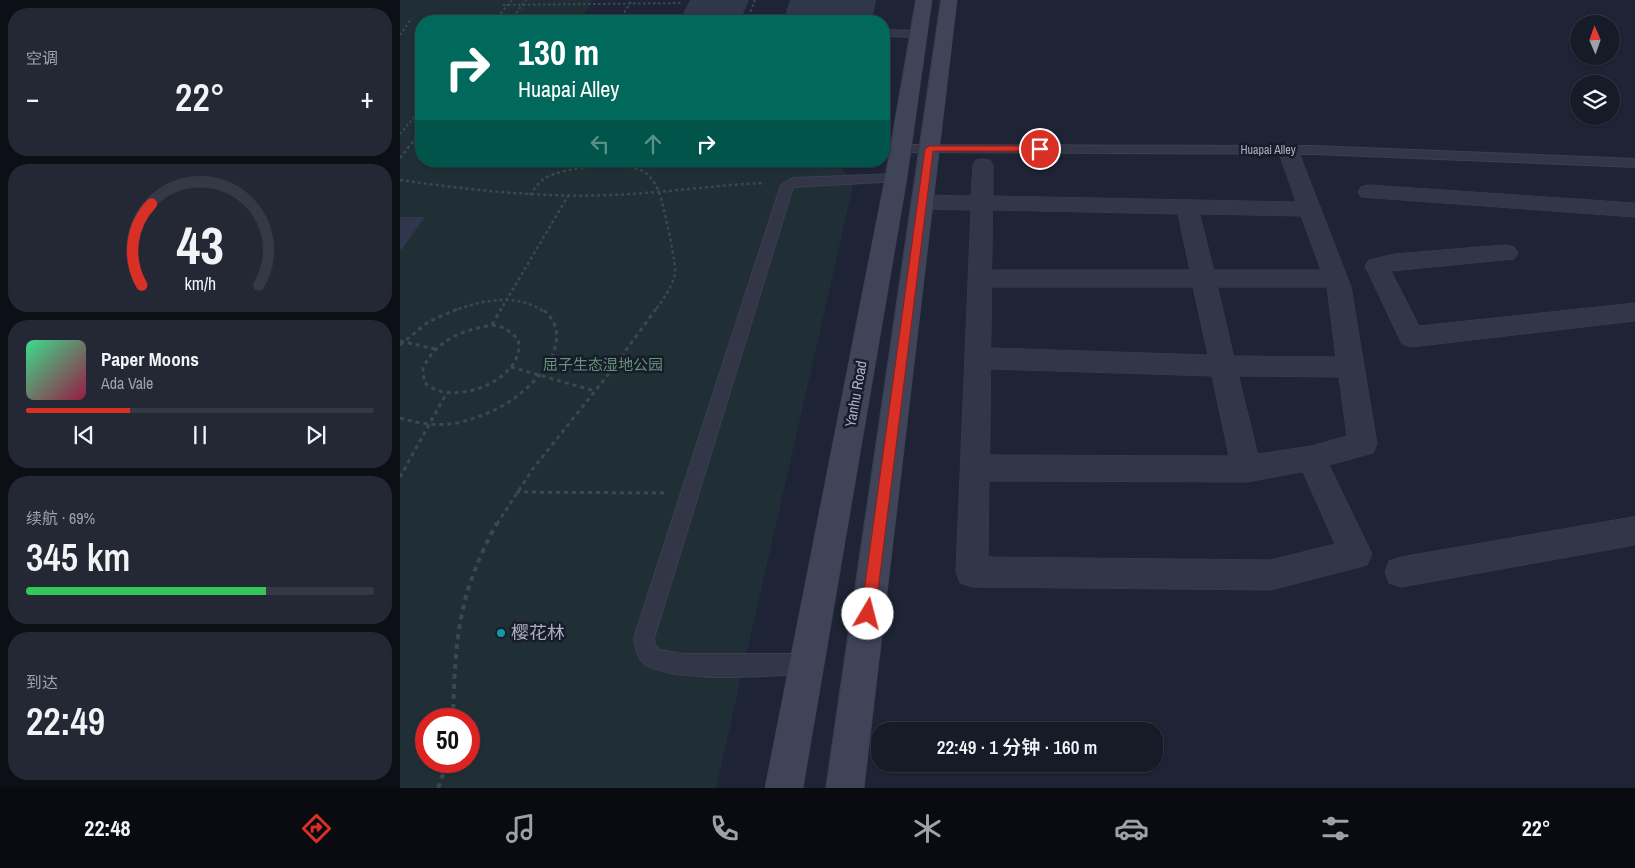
<!DOCTYPE html>
<html lang="zh">
<meta charset="utf-8">
<style>
:root{--surface:#161b28;--page:#232834;--text:#f1f3f6;--muted:#9ea1a8;--line:#353945;--accent:#d93025}
body{margin:0;font-family:"Archivo Narrow","Noto Sans SC",sans-serif;background:var(--page);color:var(--text);height:100vh;display:flex;flex-direction:column;font-size:19px;white-space:nowrap}
*{box-sizing:border-box;margin:0}
p{font-size:16px;color:var(--muted)}
.icon{flex:none;width:28px;height:28px;fill:none;stroke:currentColor;stroke-width:2;stroke-linecap:round;stroke-linejoin:round}
.map{position:relative;flex:1;overflow:hidden}
.sheet{display:flex;flex-direction:column;gap:8px;padding:8px;background:#0c0f16;width:400px}
.sheet>*{flex:none}
.guide{position:absolute;left:15px;top:15px;width:475px;height:152px;border-radius:20px;box-shadow:0 1px 4px #0004,0 0 0 1px var(--line);background:#00695c;color:#fff;overflow:hidden}
.needle{width:32px;rotate:358deg}
.controls{position:absolute;left:1170px;top:15px;display:grid;gap:10px}
.controls a{display:grid;place-items:center;width:50px;height:50px;border-radius:50%;background:var(--surface);box-shadow:0 1px 4px #0004,0 0 0 1px var(--line);font-size:25px}
.speed{position:absolute;left:15px;top:708px;display:flex;gap:10px;font-size:25px;font-weight:700;text-align:center}
.speed>*{display:grid;place-content:center;width:65px;height:65px;border-radius:50%;background:var(--surface);box-shadow:0 1px 4px #0004,0 0 0 1px var(--line);line-height:1}
.speed .limit{border:8px solid #d22;background:#fff;color:#111}
.pin{position:absolute;display:grid;place-items:center;width:42px;height:42px;color:#fff;margin:-21px;border:2px solid #fff;border-radius:50%;box-shadow:0 1px 5px #0007}
.me{position:absolute;width:55px;margin:-28px;rotate:8deg;stroke-linejoin:round;filter:drop-shadow(0 0 4px #0008)}
.turn{display:flex;align-items:center;gap:18px;height:105px;padding:0 20px;font-size:22px}
.turn .icon{width:65px;height:65px;stroke-width:2.5}
.turn b{display:block;font-size:35px;line-height:42px}
.lanes{display:flex;align-items:center;height:48px;padding:0 20px;background:#0003;justify-content:center;gap:25px;direction:ltr}
.lanes .off{opacity:.35}
.big{font-size:38px;font-weight:600;line-height:1.1}
.sheet .card{flex:1;display:flex;flex-direction:column;justify-content:center;gap:8px;min-width:0;padding:0 18px;border-radius:20px;background:var(--page)}
.sheet .dial{align-items:center;gap:0}
.dial svg{height:130px;overflow:visible;fill:none;stroke:var(--line);stroke-width:7;stroke-linecap:round;text-anchor:middle}
.dial text{fill:var(--text);stroke:none}
.song{display:flex;align-items:center;gap:15px}
.cover{width:60px;height:60px;border-radius:8px;background:linear-gradient(135deg,hsl(150 70% 55%),hsl(340 70% 35%))}
.played{height:5px;border-radius:2px;background:linear-gradient(90deg,var(--accent) 30%,var(--line) 30%)}
.keys{display:flex;justify-content:space-around;direction:ltr}
.heat{display:flex;justify-content:space-between;align-items:center;font-size:28px;direction:ltr}
.charge{height:8px;border-radius:4px;background:linear-gradient(90deg,#34c759 69%,var(--line) 0)}
.trip{position:absolute;left:471px;top:722px;width:292px;height:50px;border-radius:20px;background:var(--surface);box-shadow:0 1px 4px #0004,0 0 0 1px var(--line);font-weight:600;line-height:50px;text-align:center}
.tab-bar{display:flex;height:80px;justify-content:space-around;align-items:center;background:#090b10;color:var(--muted)}
.tab-bar .icon{width:35px;height:35px}
.tab-bar .active{color:var(--accent)}
.tab-bar b{font-size:22px;color:var(--text)}
main{display:flex;flex:1;min-height:0}
.map>svg:first-child{display:block}
.green{fill:#202f36;fill-rule:evenodd}
.building{fill:#30374c}
.lines{fill:none;stroke-linecap:round;stroke-linejoin:round}
.lane-casing{stroke:#3b3f4f;stroke-width:2}
.street-casing{stroke:#3b3f4f;stroke-width:1}
.secondary-casing{stroke:#3b3f4f;stroke-width:1}
.path-far3{stroke:#39494f;stroke-width:2;stroke-dasharray:2.5 2.5;stroke-linecap:butt}
.path-far2{stroke:#39494f;stroke-width:2.5;stroke-dasharray:3 3;stroke-linecap:butt}
.path-far1{stroke:#39494f;stroke-width:3;stroke-dasharray:4 4;stroke-linecap:butt}
.path{stroke:#39494f;stroke-width:4;stroke-dasharray:5 5;stroke-linecap:butt}
.lane{fill:#323646;fill-rule:evenodd}
.street{fill:#323646;fill-rule:evenodd}
.secondary{fill:#404459;fill-rule:evenodd}
.route{fill:#d93025;stroke:#8d1f18}
.culture-dot{fill:#0f9aa8;stroke:#181c2a;stroke-width:2}
.labels{text-anchor:middle;stroke-width:5;stroke-linejoin:round;paint-order:stroke}
.far-street-label{font-size:12px;fill:#abb0c3;stroke:#181c2a}
.park-label{font-size:15px;fill:#649378;stroke:#181c2a}
.street-label{font-size:15px;fill:#abb0c3;stroke:#181c2a}
.near-poi-label{font-size:18px;fill:#abb0c3;stroke:#181c2a;text-anchor:start}
</style>
<main>
<section class="sheet">
<div class="card"><p>空调</p>
<div class="heat"><a>−</a><b class="big">22°</b><a>+</a></div>
</div>
<div class="card dial"><svg viewBox="0 0 100 80">
<path d="M14 69A42 42 0 1 1 86 69"/>
<path d="M14 69A42 42 0 0 1 20 19" stroke="#d93025"/>
<text x="50" y="56" font-size="32" font-weight="700">43</text>
<text x="50" y="72" font-size="11">km/h</text>
</svg></div>
<div class="card">
<div class="song"><i class="cover"></i><div><b>Paper Moons</b><p>Ada Vale</p></div></div>
<div class="played"></div>
<div class="keys"><svg class="icon" aria-label="previous" viewBox="0 0 24 24"><path d="M18 5L8 12l10 7zM5 5v14"/></svg><svg class="icon" aria-label="pause" viewBox="0 0 24 24"><path d="M8 5v14M16 5v14"/></svg><svg class="icon" aria-label="next" viewBox="0 0 24 24"><path d="M6 5l10 7-10 7zM19 5v14"/></svg></div>
</div>
<div class="card"><p>续航 · 69%</p><b class="big">345 km</b><div class="charge"></div></div>
<div class="card"><p>到达</p><b class="big">22:49</b></div>
</section>
<div class="map">
<svg width="1235" height="788" viewBox="0 0 1235 788">
<rect width="100%" height="100%" fill="#1e2435"/>
<path class="green" d="M 0,0 L 193,0 L 179,21 L 21,21 L 21,161 L 445,161 L 443,170 L 453,186 L 316,788 L 0,788 ZM 26,719 L 69,719 L 69,761 L 26,761 Z"/>
<path class="building" d="M 290,0 L 349,0 L 340,21 L 279,21 Z
M 390,0 L 476,0 L 472,21 L 383,21 Z
M 0,217 L 25,217 L 2,249 L 0,249 Z"/>
<g class="lines">
<defs>
<path id="lane" d="M 484,30 L 518,31 L 523,34 L 518,37 L 484,36 Z
M 500,145 L 914,146 L 1235,159 L 1235,167 L 914,154 L 496,152 L 494,149 Z
M 496,174 L 500,175 L 502,178 L 500,181 L 393,187 L 254,638 L 255,645 L 260,650 L 282,654 L 407,654 L 414,657 L 417,664 L 414,671 L 407,674 C 368,675 279,684 246,665 C 238,660 235,647 234,638 L 381,185 L 393,178 Z"/>
<path id="street" d="M 888,144 L 895,146 L 898,150 L 951,287 L 977,444 L 973,453 L 929,465 L 972,554 L 967,565 L 871,590 L 572,587 L 560,583 L 556,572 L 571,210 L 522,209 L 514,207 L 511,202 L 514,197 L 522,195 L 571,196 L 573,165 L 576,160 L 583,159 L 590,160 L 593,165 L 593,196 L 896,202 L 878,150 L 881,146 ZM 593,210 L 778,214 L 790,270 L 592,270 ZM 800,214 L 901,216 L 921,270 L 814,270 ZM 592,287 L 793,287 L 808,355 L 591,348 ZM 818,287 L 927,287 L 936,357 L 834,356 ZM 591,369 L 812,376 L 829,456 L 590,455 ZM 839,376 L 939,377 L 947,436 L 911,446 L 858,454 ZM 903,472 L 935,544 L 871,560 L 588,557 L 589,481 L 847,482 Z
M 969,185 L 1235,203 L 1235,217 L 961,197 L 958,192 L 961,187 Z
M 1106,245 L 1114,247 L 1118,253 L 1114,259 L 991,271 L 1019,326 L 1235,303 L 1235,321 L 1011,347 L 1002,344 L 965,266 L 969,260 L 994,254 Z
M 1235,517 L 1235,545 L 1001,587 L 989,583 L 985,572 L 989,561 L 1001,557 Z"/>
<path id="secondary" d="M 516,0 L 532,0 L 507,178 L 403,788 L 365,788 L 485,178 Z
M 541,0 L 557,0 L 464,788 L 426,788 Z"/>
</defs>
<use href="#lane" class="lane-casing"/>
<use href="#street" class="street-casing"/>
<use href="#secondary" class="secondary-casing"/>
<path class="path-far3" d="M 103,5 L 282,3
M 94,21 L 112,0
M 110,21 L 126,0
M 219,21 L 232,0
M 347,21 L 355,0
M 0,35 L 11,19
M 0,134 L 21,109
M 15,139 L 21,131"/>
<path class="path-far2" d="M 0,158 L 16,138
M 0,180 C 70,190 142,198 213,195 C 264,193 314,185 365,183
M 130,195 C 134,189 139,182 145,178 C 165,167 227,159 246,173 C 251,177 257,186 259,192 C 263,202 277,266 275,274 C 272,288 263,299 255,311
M 53,311 C 82,300 116,293 143,311
M 100,311 L 168,196"/>
<path class="path-far1" d="M 92,325 L 105,328 L 118,339 C 128,379 51,410 24,382 L 23,368 C 36,340 63,330 92,325 Z
M 92,325 L 101,309
M 0,341 L 35,349
M 0,345 L 28,322 L 57,309
M 111,367 L 195,391
M 0,418 C 20,424 40,427 61,422 C 80,417 100,409 116,397 C 142,378 177,336 142,309
M 0,477 L 46,394
M 116,492 L 265,493
M 97,524 L 132,470 L 207,376 L 256,309"/>
<path class="path" d="M 53,719 C 55,639 58,594 97,523
M 38,788 L 48,761"/>
<use href="#lane" class="lane"/>
<use href="#street" class="street"/>
<use href="#secondary" class="secondary"/>
</g>
<path class="route" d="M 640,146 L 645,149 L 644,151 L 533,151 L 475,614 L 473,618 L 468,620 L 463,618 L 461,614 L 525,149 L 529,146 Z"/>
<circle class="culture-dot" cx="101" cy="633" r="5"/>
<g class="labels">
<g class="far-street-label">
<text x="868" y="154">Huapai Alley</text>
</g>
<g class="park-label">
<text x="203" y="370">屈子生态湿地公园</text>
</g>
<g class="street-label">
<text transform="translate(456 394) rotate(-80)" y="5">Yanhu Road</text>
</g>
<g class="near-poi-label">
<text x="111" y="639">樱花林</text>
</g>
</g>
</svg>
<div class="controls">
<a><svg class="needle" viewBox="-14 -14 28 28"><path d="M0-13l5 13h-10z" fill="#e53935"/><path d="M0 13l5-13h-10z" fill="#9ea1a8"/></svg></a>
<a><svg class="icon" aria-label="layers" viewBox="0 0 24 24"><path d="M12 4l9 5-9 5-9-5zM3 14l9 5 9-5"/></svg></a>
</div>
<div class="speed"><div class="limit">50</div></div>
<div class="pin" style="left:640px;top:149px;background:#d93025"><svg class="icon" aria-label="arrive" viewBox="0 0 24 24"><path d="M6 21V4h12l-3 4 3 4H6"/></svg></div>
<svg class="me" style="left:468px;top:614px" viewBox="-20 -20 40 40"><circle r="19" fill="#fff"/><path d="M0-13L10 11 0 6-10 11z" fill="#d93025"/></svg>
<div class="trip">22:49 · 1 分钟 · 160 m</div>
<div class="guide">
<div class="turn"><svg class="icon" aria-label="right" viewBox="0 0 24 24"><path d="M7 20v-9h11M14 6l5 5-5 5"/></svg><div><b>130 m</b>Huapai Alley</div></div>
<div class="lanes"><svg class="icon off" aria-label="left" viewBox="0 0 24 24"><path d="M17 20v-9H6M10 6l-5 5 5 5"/></svg><svg class="icon off" aria-label="ahead" viewBox="0 0 24 24"><path d="M12 20V5M6 11l6-6 6 6"/></svg><svg class="icon" aria-label="right" viewBox="0 0 24 24"><path d="M7 20v-9h11M14 6l5 5-5 5"/></svg></div>
</div>
</div>
</main>
<nav class="tab-bar">
<b>22:48</b>
<svg class="icon active" aria-label="directions" viewBox="0 0 24 24"><path d="M12 3l9 9-9 9-9-9zM9 14v-3h6M13 9l2 2-2 2"/></svg>
<svg class="icon" aria-label="music" viewBox="0 0 24 24"><path d="M9 18V5l10-2v13"/><circle cx="6" cy="18" r="3"/><circle cx="16" cy="16" r="3"/></svg>
<svg class="icon" aria-label="phone" viewBox="0 0 24 24"><path d="M5 4h4l2 5-3 2q2 4 5 5l2-3 5 2v4C11 20 4 13 5 4z"/></svg>
<svg class="icon" aria-label="climate" viewBox="0 0 24 24"><path d="M12 3v18M4 7l16 10M4 17L20 7"/></svg>
<svg class="icon" aria-label="car" viewBox="0 0 24 24"><path d="M5 17H2v-5l4-1 3-4h7l3 4 3 1v5h-3M9 17h6M6 11h13"/><circle cx="7" cy="17" r="2"/><circle cx="17" cy="17" r="2"/></svg>
<svg class="icon" aria-label="filters" viewBox="0 0 24 24"><path d="M4 7h16M4 17h16"/><circle cx="9" cy="7" r="2"/><circle cx="15" cy="17" r="2"/></svg>
<b>22°</b>
</nav>
